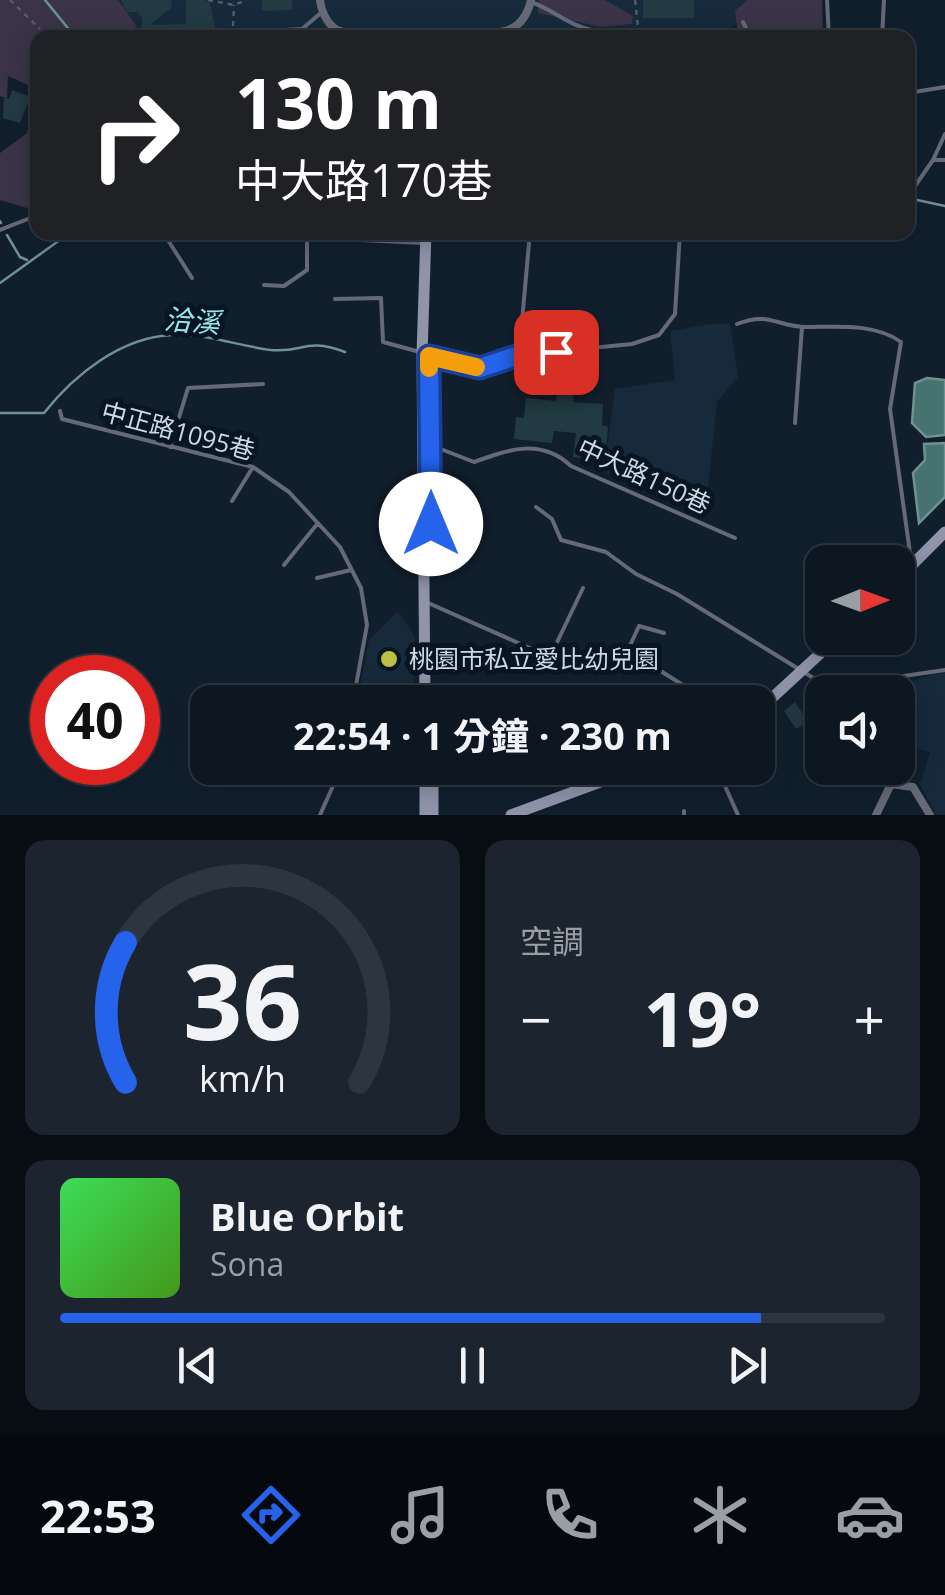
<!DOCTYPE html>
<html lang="zh-TW">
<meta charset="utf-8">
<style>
:root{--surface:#0d1722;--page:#1b242f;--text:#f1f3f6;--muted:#9a9fa5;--line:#2d3640;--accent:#2563eb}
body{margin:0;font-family:"Open Sans","Noto Sans TC",sans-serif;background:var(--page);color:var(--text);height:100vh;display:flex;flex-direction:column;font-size:38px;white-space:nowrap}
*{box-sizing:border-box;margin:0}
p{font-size:32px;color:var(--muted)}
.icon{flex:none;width:55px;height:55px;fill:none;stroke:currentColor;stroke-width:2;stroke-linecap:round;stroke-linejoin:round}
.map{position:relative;height:815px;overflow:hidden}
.panel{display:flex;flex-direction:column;gap:25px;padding:25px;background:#070d13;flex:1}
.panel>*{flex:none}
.guide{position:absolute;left:30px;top:30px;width:885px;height:210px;border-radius:20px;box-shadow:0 5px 25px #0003,0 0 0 2px var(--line);background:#202124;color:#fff;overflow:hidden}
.needle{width:65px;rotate:89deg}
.tools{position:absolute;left:805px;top:545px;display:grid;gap:20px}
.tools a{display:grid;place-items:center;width:110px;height:110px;border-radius:20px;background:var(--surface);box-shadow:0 5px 25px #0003,0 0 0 2px var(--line);font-size:50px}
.speed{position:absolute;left:30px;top:655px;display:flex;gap:20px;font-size:50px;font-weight:700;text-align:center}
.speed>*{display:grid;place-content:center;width:130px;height:130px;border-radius:50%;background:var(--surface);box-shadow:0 5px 25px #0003,0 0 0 2px var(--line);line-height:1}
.speed .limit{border:15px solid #d22;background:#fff;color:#111}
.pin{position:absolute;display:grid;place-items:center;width:85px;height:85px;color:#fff;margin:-42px;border-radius:20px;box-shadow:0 5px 15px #0006}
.me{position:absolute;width:110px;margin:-55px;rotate:0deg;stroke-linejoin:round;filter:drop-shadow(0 0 8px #0008)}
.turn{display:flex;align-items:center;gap:35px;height:210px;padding:0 40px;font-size:45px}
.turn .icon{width:130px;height:130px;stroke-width:2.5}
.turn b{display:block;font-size:70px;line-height:85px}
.big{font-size:75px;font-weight:700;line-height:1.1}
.panel .tile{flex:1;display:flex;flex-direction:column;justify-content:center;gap:15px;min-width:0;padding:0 35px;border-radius:20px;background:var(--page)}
.panel .dial{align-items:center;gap:0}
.dial svg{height:260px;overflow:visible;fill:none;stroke:var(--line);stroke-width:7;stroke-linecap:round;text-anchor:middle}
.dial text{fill:var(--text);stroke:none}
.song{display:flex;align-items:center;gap:30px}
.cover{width:120px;height:120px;border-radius:15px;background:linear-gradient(135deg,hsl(130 70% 55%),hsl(100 70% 35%))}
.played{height:10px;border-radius:5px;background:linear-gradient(90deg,var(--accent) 85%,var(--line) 85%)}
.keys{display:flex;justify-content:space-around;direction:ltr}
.heat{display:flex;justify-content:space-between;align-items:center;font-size:55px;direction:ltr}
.panel .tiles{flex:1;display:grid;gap:25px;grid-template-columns:1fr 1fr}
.tile:last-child{grid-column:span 2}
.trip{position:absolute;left:190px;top:685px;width:585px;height:100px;border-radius:20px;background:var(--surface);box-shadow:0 5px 25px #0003,0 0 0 2px var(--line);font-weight:700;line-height:100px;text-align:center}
.menu{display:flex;height:160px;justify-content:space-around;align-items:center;background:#05090e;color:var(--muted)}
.menu .icon{width:70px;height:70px}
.menu .on{color:var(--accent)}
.menu b{font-size:45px;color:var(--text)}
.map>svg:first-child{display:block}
.built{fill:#162a3b}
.green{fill:#3b3347}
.water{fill:#467270;stroke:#6f9192;stroke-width:2.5}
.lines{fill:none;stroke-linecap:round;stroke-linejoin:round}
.stream{stroke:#6f9192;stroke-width:2.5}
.building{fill:#223a42}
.path{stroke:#515d6a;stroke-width:2.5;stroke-dasharray:5 5;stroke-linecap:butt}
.lane{stroke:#666977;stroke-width:4}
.street{stroke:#666977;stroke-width:8}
.secondary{stroke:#8f94aa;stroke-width:11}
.route-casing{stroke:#184099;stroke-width:25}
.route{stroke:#2563eb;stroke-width:18}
.slow{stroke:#f59e0b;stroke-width:18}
.poi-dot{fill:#bdbf43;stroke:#081623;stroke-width:4}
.labels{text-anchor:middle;stroke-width:10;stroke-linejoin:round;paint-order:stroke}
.street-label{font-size:25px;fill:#ced8e2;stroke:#081623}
.poi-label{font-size:25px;fill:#ced8e2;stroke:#081623;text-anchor:start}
.water-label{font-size:28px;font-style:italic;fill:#98e9e6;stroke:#081623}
</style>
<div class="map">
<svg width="945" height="815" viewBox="0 0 945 815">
<rect width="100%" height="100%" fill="#111f2d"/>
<path class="built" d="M 77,0 L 766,0 L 724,34 L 691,38 L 121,37 Z
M 710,324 L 730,324 L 738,377 L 717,402 L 705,516 L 604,471 L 615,389 L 675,380 L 670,331 Z
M 398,611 L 415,637 L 413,702 L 357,702 L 369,640 Z
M 945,671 L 945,815 L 936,815 L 920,785 L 930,752 L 898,743 L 898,692 L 876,692 Z"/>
<path class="green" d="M 0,0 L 118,0 L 136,25 L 133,37 L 38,38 L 37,89 L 8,76 L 7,98 L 0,96 Z
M 539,0 L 605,0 L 633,16 L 632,24 L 601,27 L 538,13 Z
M 747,0 L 822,0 L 823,37 L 728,38 L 737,28 L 735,11 Z
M 37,98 L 37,211 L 0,200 L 0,153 L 27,133 Z"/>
<path class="water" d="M 927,378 L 945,380 L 945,435 L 926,437 L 912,423 L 915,383 Z
M 945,443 L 945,497 L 919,523 L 913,473 L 925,460 L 924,444 Z"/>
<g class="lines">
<path class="stream" d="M 45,0 L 76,38
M 908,198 L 945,206
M 0,221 L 1,223
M 7,235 L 20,257 L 27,260
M 0,283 L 71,232
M 0,413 L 44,413 C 74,375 121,337 172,335 C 204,333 239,346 271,350 C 305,353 304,337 345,352"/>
</g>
<path class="building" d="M 121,0 L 172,0 L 171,8 L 150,25 L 186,24 L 186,0 L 204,0 L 210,2 L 215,28 L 211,38 L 142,38 L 142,18 L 137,12 L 127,12 Z
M 262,0 L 292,0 L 292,10 L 262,11 Z
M 643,0 L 694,0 L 694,18 L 643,18 Z
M 12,90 L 30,97 L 20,123 L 3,118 L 4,97 L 9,99 Z
M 559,387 L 574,388 L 573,402 L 603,404 L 602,425 L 608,427 L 605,460 L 573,457 L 576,433 L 554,431 L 552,443 L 514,439 L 516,417 L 524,418 L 526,398 L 556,401 Z
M 795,702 L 808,722 L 796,729 L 784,711 Z"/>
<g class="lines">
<path class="path" d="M 10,0 L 40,29
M 208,0 L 234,5 L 247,0
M 635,0 L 638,28
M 233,26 L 234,5"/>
<path class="lane" d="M 827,0 L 829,38
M 531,2 C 554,10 569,26 595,31 C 624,36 652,27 682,38
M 743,22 L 751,38
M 215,34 L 302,29 L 322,12
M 290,38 L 302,29
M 882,38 L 884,0
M 908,93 L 945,87
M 933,160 L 945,134
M 908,185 L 915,186 L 933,160 L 945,160
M 0,230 L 33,217
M 195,232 L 422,243
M 192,278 L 166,237 L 195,235
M 264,285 L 284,286 L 307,270 L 307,241
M 335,299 L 381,298 L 383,342 L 479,368 L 519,355 L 632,344 L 659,335 L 675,314 L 680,232
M 737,324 C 770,311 777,327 807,327 C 837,327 875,323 901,342 L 890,409 L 911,560
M 519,355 L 530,232
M 60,411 L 62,419 L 253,467 L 289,492 L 340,547 L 361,588 L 367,625 L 353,702
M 795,423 L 802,327
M 428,444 L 474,462 C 510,449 541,438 571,466 L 735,538
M 170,447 L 188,388 L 263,384
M 232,501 L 253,467
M 536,507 L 552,519 L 561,540 L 606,552 L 636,574 L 677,594 L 823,684 L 842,685 L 945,670
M 818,555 L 822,568
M 284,565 L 318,523
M 317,578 L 351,570
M 426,602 L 550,657 L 581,666 L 659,670 L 710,702
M 550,657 L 583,588
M 621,665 L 639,626 L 664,633
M 730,768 L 733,776 L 725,786 L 738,815
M 684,811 L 684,815
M 320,815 L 341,768"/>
<path class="street" d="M 320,0 C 321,10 326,21 334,28 C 352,42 484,38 508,30 C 522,25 528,13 531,0
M 898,764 L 903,748
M 891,784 L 896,768
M 876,815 L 891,784 L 913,787 L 930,815"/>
<path class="secondary" d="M 898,579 L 945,532
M 425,702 L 422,355 L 426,232
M 758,711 L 837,638
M 433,768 L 433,815
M 425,815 L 425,768
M 511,815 L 638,768"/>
</g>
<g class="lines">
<defs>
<path id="route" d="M 431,524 L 429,356 L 480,368 L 519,355 L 556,352"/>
</defs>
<use href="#route" class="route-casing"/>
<use href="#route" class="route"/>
<path class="slow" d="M 429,368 L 429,356 L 476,367"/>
</g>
<circle class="poi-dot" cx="389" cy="659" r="10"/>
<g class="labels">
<g class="street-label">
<text transform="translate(178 431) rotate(15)" y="9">中正路1095巷</text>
<text transform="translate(644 476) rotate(25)" y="9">中大路150巷</text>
</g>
<g class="poi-label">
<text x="409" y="668">桃園市私立愛比幼兒園</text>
</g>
<g class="water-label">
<text transform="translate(192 321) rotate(4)" y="10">洽溪</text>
</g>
</g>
</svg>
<div class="tools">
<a><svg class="needle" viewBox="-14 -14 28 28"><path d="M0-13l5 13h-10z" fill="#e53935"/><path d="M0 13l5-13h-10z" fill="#9a9fa5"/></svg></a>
<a><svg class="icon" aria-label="sound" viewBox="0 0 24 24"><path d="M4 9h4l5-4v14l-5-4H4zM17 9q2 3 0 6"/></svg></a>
</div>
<div class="speed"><div class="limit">40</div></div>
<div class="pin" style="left:556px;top:352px;background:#d93025"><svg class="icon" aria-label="arrive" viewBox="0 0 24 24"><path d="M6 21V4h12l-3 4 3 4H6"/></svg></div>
<svg class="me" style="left:431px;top:524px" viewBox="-20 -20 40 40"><circle r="19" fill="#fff"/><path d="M0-13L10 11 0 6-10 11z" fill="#2563eb"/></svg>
<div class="trip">22:54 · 1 分鐘 · 230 m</div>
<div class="guide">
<div class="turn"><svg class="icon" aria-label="right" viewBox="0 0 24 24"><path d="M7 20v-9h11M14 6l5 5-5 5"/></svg><div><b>130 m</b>中大路170巷</div></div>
</div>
</div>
<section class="panel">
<div class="tiles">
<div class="tile dial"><svg viewBox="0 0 100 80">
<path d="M14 69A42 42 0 1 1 86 69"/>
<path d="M14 69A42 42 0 0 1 14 26" stroke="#2563eb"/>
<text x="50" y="56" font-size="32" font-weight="700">36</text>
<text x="50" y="72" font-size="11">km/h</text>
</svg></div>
<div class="tile"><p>空調</p>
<div class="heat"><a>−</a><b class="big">19°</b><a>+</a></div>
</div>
<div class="tile">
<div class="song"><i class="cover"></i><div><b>Blue Orbit</b><p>Sona</p></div></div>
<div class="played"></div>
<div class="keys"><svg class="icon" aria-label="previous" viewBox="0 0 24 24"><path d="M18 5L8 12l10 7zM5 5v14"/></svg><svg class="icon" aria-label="pause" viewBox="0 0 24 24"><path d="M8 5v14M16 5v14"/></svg><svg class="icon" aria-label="next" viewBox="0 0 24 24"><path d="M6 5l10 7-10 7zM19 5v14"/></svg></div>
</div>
</div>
</section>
<nav class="menu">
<b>22:53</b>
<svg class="icon on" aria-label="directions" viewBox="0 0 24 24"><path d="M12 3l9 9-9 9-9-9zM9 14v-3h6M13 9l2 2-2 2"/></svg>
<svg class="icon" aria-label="music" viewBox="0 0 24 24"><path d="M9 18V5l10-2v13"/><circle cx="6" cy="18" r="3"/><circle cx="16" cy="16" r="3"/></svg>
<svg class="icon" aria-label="phone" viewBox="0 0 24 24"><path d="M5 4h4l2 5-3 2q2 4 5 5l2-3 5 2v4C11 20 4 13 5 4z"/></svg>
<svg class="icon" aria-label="climate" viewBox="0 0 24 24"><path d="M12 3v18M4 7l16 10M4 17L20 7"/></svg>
<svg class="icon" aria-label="car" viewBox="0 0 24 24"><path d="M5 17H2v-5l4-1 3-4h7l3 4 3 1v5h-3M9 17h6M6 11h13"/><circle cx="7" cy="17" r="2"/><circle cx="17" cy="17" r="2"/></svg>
</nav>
